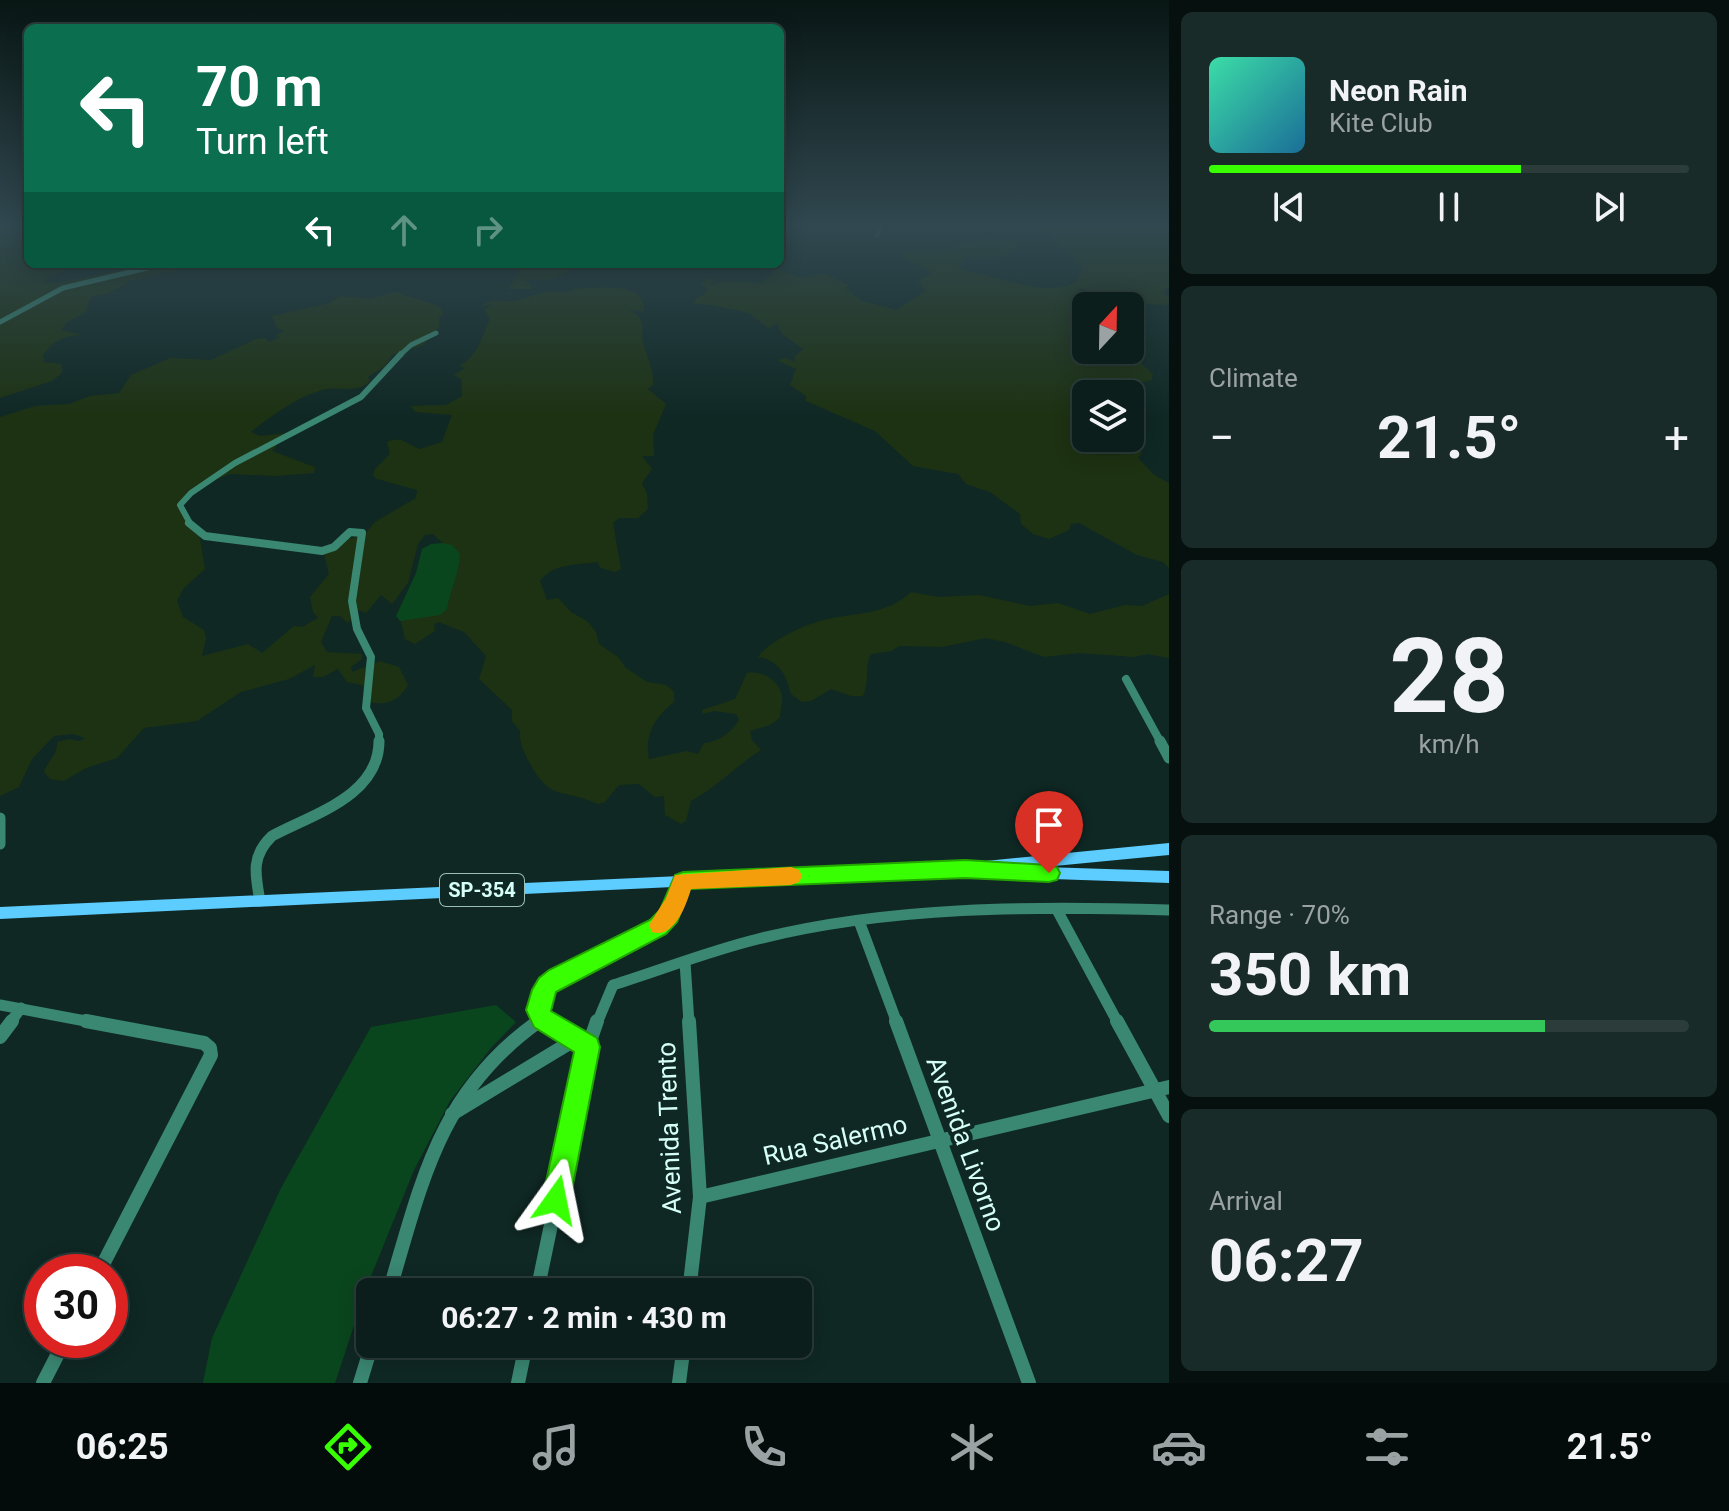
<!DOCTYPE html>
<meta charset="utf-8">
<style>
:root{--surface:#0b1e1b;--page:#192b28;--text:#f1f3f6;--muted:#9aa2a3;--line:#2b3c3a;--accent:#38ff02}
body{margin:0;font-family:Roboto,sans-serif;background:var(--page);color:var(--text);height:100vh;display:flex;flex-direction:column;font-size:30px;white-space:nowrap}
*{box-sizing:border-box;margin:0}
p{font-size:26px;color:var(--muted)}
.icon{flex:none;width:44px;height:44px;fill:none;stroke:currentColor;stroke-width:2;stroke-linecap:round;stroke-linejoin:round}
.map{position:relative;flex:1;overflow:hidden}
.details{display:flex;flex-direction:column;gap:12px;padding:12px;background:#06100f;width:560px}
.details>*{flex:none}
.guide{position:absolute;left:24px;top:24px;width:760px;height:244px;border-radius:12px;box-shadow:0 4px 20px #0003,0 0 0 2px var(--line);background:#0b6e4f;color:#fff;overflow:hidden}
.needle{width:52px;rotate:22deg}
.buttons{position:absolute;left:1072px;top:292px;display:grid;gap:16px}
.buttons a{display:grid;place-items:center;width:72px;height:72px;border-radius:12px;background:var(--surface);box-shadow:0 4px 20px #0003,0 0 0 2px var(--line);font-size:40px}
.speed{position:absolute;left:24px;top:1254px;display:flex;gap:16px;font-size:40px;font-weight:700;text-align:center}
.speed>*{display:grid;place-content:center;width:104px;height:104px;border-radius:50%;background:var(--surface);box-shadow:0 4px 20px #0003,0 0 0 2px var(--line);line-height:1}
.speed .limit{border:12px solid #d22;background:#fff;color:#111}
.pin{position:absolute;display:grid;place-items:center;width:68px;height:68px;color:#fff;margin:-82px -34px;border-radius:50% 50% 50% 0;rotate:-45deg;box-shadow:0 0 8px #0007}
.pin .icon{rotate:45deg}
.me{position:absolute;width:88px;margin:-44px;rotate:12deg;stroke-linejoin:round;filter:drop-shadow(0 0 6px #0008)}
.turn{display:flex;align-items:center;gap:28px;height:168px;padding:0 40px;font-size:36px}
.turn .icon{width:104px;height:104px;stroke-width:2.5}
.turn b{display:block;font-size:56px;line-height:68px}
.lanes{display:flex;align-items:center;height:76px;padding:0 40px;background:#0003;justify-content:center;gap:40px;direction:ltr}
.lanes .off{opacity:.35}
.big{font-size:60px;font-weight:700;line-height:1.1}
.details .widget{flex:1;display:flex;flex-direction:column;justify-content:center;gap:12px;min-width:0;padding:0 28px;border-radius:12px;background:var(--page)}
.details .dial{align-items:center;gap:0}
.dial b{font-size:104px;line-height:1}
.song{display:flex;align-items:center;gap:24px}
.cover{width:96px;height:96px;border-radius:12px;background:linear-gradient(135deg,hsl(160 70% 55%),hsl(200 70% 35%))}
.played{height:8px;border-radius:4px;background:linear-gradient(90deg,var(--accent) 65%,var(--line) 65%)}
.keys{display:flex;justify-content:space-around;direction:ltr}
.heat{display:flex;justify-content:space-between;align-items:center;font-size:44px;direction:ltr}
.charge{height:12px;border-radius:6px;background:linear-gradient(90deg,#34c759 70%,var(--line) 0)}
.trip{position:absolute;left:356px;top:1278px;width:456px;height:80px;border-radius:12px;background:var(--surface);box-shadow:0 4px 20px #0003,0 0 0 2px var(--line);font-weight:700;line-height:80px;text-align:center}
.menu{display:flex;height:128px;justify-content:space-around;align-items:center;background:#040c0b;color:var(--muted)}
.menu .icon{width:56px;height:56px}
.menu .active{color:var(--accent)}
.menu b{font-size:36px;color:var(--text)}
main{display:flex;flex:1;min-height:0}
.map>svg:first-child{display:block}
.green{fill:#1d3212}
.water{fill:#0a461d}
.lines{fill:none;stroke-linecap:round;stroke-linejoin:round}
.minor-far4{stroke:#3a8772;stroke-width:5}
.minor-far3{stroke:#3a8772;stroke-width:6}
.minor-far2{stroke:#3a8772;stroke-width:8}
.minor-far1{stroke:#3a8772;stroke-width:11}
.minor{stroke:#3a8772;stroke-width:14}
.major{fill:#5dccff;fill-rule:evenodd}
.route{fill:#38ff02;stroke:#24a601;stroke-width:2}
.slow{fill:#f59e0b}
.labels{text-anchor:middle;stroke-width:8;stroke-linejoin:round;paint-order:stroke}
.shield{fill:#0f2824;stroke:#9abeb8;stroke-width:2}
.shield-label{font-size:20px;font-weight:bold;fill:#d6fff7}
.near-street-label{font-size:26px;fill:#d6fff7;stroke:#0f2824}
</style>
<main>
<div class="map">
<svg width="1169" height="1383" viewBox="0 0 1169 1383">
<rect width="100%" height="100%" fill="#0f2824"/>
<path class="green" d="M 28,224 L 28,264 L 76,264 L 42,282 L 56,283 L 155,264 L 202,264 L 130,281 L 109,293 L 91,297 L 85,313 L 67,322 L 61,330 L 82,335 C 62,336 54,341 43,355 L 44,362 L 62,364 L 62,373 L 52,381 L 0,398 L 0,225 Z
M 1022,224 L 1039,224 L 1057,231 L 1072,224 L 1169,224 L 1169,288 L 1164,289 L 1167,293 L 1158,291 L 1169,297 L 1169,304 C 1146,308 1105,292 1079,289 L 1087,301 L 1077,307 L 1077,311 L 1086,316 L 1086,350 L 1130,350 L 1130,343 L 1147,347 L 1131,355 L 1153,374 L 1152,380 L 1132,385 L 1123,394 L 1086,394 L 1086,438 L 1130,437 L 1142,453 L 1138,458 L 1154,475 L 1169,483 L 1169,568 L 1163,562 L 1137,555 L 1079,523 L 1071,524 L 1069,530 L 1049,539 L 1033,534 L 1021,524 L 1020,514 L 990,492 L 966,484 L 958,474 L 913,466 L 875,431 L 806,401 L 806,396 L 790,385 L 796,369 L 777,360 L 786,358 L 795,362 L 794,357 L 803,349 L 782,334 L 777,323 L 770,328 C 762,325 756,318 750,314 C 744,311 701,302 694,304 L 696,298 L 704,295 L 707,288 L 701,284 L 708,278 L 714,279 L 712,284 L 728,281 L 762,283 L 776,269 L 800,278 L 824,274 L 848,285 L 845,288 L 863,301 L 896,310 L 926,291 L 918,281 L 932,273 L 909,261 L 902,253 L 915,249 L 938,252 L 985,238 L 1018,242 L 1016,249 L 1000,257 L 965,257 L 959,266 L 963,270 C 988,273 1076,310 1082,268 C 1074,257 1062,244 1050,240 L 1053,239 L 1053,236 Z
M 526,264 L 578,264 L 576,268 L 552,279 L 524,280 L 531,285 L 532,289 L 508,289 Z
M 573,288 C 594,290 645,278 644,311 L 627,310 C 647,316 641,327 643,341 C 646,357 654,368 653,385 L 648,389 L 666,404 L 653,435 L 654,456 L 642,456 L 652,469 L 642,483 L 647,494 L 648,509 L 638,518 L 619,518 L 613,523 L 621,569 L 615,572 L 601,568 L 597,562 C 576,565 554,563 540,581 L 547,600 L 558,598 L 571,612 L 587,621 L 596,632 L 599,644 L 618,657 L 626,668 L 647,682 L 666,685 L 674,692 L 674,702 C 655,717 644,735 649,759 L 687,751 L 698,754 L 704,743 C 718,742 733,732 739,719 L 736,714 L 714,711 L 703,714 L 702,710 L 735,699 L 747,673 C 762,670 781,681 782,698 C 782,704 780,711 780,718 L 770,725 L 750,731 L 752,740 L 761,750 C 736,766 717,787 691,801 L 686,821 L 681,824 L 665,815 L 664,796 L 655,797 L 639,784 L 619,785 L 605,802 L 598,804 C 560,787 551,803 528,760 C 523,749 519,743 520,731 L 512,721 L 512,710 L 479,679 L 486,656 L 464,632 L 438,622 L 434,624 L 435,631 L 415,644 L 405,639 L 400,618 L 446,546 L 433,534 L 425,535 L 418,544 L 408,583 L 392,604 L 381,595 L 366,613 L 359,610 L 348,623 L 340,616 L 332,616 L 321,642 L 327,652 L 362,654 L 362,659 L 351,667 L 352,672 L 380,661 L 399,667 L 408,685 C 398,701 388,706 369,702 L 362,685 L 347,682 L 338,669 L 323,677 L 313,677 L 315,665 L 289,679 L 241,692 L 197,721 L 144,728 L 117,758 L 86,768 L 64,781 L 50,779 L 44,772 C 48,760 58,755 57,742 L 69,739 L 80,741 L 85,738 L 73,734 L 54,736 L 32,759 L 19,787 L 0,796 L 0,417 L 35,406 L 69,404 L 90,396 L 119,393 L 131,375 L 170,358 L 211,360 L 256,339 L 265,338 L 269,342 L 280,337 L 275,336 L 284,331 L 277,328 L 272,316 L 330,303 L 340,296 L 370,299 L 395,292 L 439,306 L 443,314 L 439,318 L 439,327 L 423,345 L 392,355 L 385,366 L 368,377 L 370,381 C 356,395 339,385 322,390 C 297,397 271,416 251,432 L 261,436 L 288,433 L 272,451 L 315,467 L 314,473 L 276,476 L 230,474 L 207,483 L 180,505 L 199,533 L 205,569 L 184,588 L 177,601 L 183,617 L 204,630 L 206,639 L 202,656 L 248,644 L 262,653 L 294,626 L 302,627 L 318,618 L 313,612 L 310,597 L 329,574 L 324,554 L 349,539 L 365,534 L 375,522 L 416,498 L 417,490 L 377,479 L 373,475 L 375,469 L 390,454 L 387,442 C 402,435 407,445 420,449 L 442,442 L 452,415 L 415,412 L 411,406 L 446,405 L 462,396 L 461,379 L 454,375 L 465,368 L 459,366 C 477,357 483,336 490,318 L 484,310 L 495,304 L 482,306 C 492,297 500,302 513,301 C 524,300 534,294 545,292 C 554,291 563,293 572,291 Z
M 911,592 L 938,597 L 979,595 L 1030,606 L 1058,603 L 1090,614 L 1125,605 L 1142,606 L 1169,594 L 1169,658 L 1147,654 L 1134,657 L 1079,653 L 1044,657 L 1005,642 L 986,638 L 942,647 L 899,646 L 891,651 L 871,654 C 864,666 870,681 863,696 L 851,696 L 831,689 L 811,701 L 802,702 L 791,694 C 786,675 779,660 758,657 C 769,641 807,623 828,619 C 860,612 886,615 911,592 Z"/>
<path class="water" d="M 442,543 L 452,545 L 460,554 C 459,574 450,590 447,609 L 440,615 L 400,621 L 396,616 L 416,573 L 422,549 L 431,544 Z
M 496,1005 L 516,1022 L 491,1048 L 450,1101 L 414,1170 L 367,1286 L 335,1383 L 203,1383 L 212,1338 L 281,1188 L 371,1027 Z"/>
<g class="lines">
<path class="minor-far4" d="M 877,235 L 880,224
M 0,322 L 63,288 L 164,264
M 399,356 L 411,345 L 436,333"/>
<path class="minor-far3" d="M 191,525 L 180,505 L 191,493 L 235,463 L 361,397 L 401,354"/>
<path class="minor-far2" d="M 189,523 L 205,536 L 322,551 L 334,547 L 350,532 L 362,533 L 352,601 L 357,629 L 371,657 L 366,708 L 379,734 L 379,743
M 1126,679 L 1161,743"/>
<path class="minor-far1" d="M 1160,741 L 1169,758
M 0,818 L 0,844
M 260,901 C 255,874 251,856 272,836 C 313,814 379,796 379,741
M 1057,910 L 1118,1023
M 859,921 L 897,1023
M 685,962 L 689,1023
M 0,1005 L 96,1023
M 10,1023 L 21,1008
M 536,1023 L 542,1019
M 550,1023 C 531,1006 542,992 558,978 L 658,927 L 669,916 L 683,881
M 597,1023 L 613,985 C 661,970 709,951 758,939 C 890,906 1033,906 1169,910"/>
<path class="minor" d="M 86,1021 L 204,1043 L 210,1048 L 211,1055 L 99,1272
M 548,1021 L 588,1047
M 689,1021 L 700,1197 L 689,1292
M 896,1021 L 1029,1383
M 1117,1021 L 1169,1116
M 0,1037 L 12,1021
M 452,1114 L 576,1039
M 700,1197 L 1169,1087
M 389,1292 C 422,1181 439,1092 539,1021
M 537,1292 L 588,1047 L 597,1021
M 43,1383 L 65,1340
M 360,1383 L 372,1344
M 518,1383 L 526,1344
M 679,1383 L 684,1344"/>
<path class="major" d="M 1169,843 L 1169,855 L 1044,867 L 1169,871 L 1169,883 L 996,877 L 989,872 L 0,919 L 0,907 L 965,863 Z"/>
</g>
<linearGradient id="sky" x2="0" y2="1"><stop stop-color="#081614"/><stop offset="0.54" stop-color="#314850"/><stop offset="1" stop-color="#314850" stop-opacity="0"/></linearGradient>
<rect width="1169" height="418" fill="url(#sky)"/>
<path class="route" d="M 965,860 L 1049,865 L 1057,867 L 1060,873 L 1057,880 L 1049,882 L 965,878 L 690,889 L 677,922 L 666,934 L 556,992 L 551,1011 L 597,1038 L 600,1047 L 570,1200 L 566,1210 L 556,1214 L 546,1210 L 542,1200 L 574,1052 L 534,1027 L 526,1010 L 532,990 L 539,978 L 549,970 L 650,920 L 660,910 L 675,875 L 683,872 Z"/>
<path class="slow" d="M 791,867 L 799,870 L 802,876 L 799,882 L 791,885 L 691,889 C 686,906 674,939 652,932 L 649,925 L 666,898 L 675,875 Z"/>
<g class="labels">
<rect class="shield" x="440" y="874" width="84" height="32" rx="6"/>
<g class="shield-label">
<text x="482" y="897">SP-354</text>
</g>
<g class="near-street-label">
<text transform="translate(669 1128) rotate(-92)" y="9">Avenida Trento</text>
<text transform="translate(835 1140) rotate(-13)" y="9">Rua Salermo</text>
<text transform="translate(966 1144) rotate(70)" y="9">Avenida Livorno</text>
</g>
</g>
</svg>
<div class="buttons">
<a><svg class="needle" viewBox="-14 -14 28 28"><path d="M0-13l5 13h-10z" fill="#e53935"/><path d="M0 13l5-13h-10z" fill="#9aa2a3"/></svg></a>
<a><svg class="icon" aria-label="layers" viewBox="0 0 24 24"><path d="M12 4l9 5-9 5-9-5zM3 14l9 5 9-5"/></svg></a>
</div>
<div class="speed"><div class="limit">30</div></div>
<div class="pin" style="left:1049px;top:873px;background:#d93025"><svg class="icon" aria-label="arrive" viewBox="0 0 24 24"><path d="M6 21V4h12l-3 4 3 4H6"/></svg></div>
<svg class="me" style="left:556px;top:1200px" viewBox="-20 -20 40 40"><path d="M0-17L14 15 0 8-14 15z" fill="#38ff02" stroke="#fff" stroke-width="4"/></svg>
<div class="trip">06:27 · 2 min · 430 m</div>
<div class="guide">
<div class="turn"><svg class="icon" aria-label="left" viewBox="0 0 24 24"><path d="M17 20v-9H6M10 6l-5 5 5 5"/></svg><div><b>70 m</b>Turn left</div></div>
<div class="lanes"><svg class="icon" aria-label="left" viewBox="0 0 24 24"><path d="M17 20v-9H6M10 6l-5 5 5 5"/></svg><svg class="icon off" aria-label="ahead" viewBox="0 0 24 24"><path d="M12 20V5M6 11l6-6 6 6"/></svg><svg class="icon off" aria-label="right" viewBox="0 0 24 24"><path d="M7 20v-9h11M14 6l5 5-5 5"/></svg></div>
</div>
</div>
<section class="details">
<div class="widget">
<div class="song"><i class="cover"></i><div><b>Neon Rain</b><p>Kite Club</p></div></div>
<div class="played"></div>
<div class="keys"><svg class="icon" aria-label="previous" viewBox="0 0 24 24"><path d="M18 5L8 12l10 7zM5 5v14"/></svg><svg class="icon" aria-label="pause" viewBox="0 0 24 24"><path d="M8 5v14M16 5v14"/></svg><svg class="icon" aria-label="next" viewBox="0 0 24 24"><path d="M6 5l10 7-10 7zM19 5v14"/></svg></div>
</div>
<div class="widget"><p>Climate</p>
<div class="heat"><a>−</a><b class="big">21.5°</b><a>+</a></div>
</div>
<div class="widget dial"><b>28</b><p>km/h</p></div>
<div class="widget"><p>Range · 70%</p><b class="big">350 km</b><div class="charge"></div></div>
<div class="widget"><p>Arrival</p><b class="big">06:27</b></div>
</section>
</main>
<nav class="menu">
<b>06:25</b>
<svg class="icon active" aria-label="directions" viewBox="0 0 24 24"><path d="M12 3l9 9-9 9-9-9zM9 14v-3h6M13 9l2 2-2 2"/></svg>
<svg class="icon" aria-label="music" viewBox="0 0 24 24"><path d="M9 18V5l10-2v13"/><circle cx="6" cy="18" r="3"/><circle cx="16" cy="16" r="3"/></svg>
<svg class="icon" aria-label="phone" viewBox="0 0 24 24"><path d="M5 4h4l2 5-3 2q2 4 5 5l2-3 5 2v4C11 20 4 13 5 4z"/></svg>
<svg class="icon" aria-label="climate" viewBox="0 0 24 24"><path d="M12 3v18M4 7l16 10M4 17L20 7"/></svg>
<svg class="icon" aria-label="car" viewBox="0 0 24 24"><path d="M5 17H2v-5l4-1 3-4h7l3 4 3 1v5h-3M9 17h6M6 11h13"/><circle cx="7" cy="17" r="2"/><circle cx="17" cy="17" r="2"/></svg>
<svg class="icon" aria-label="filters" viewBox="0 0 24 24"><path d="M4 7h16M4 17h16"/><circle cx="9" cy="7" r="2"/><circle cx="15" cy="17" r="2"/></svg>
<b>21.5°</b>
</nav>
